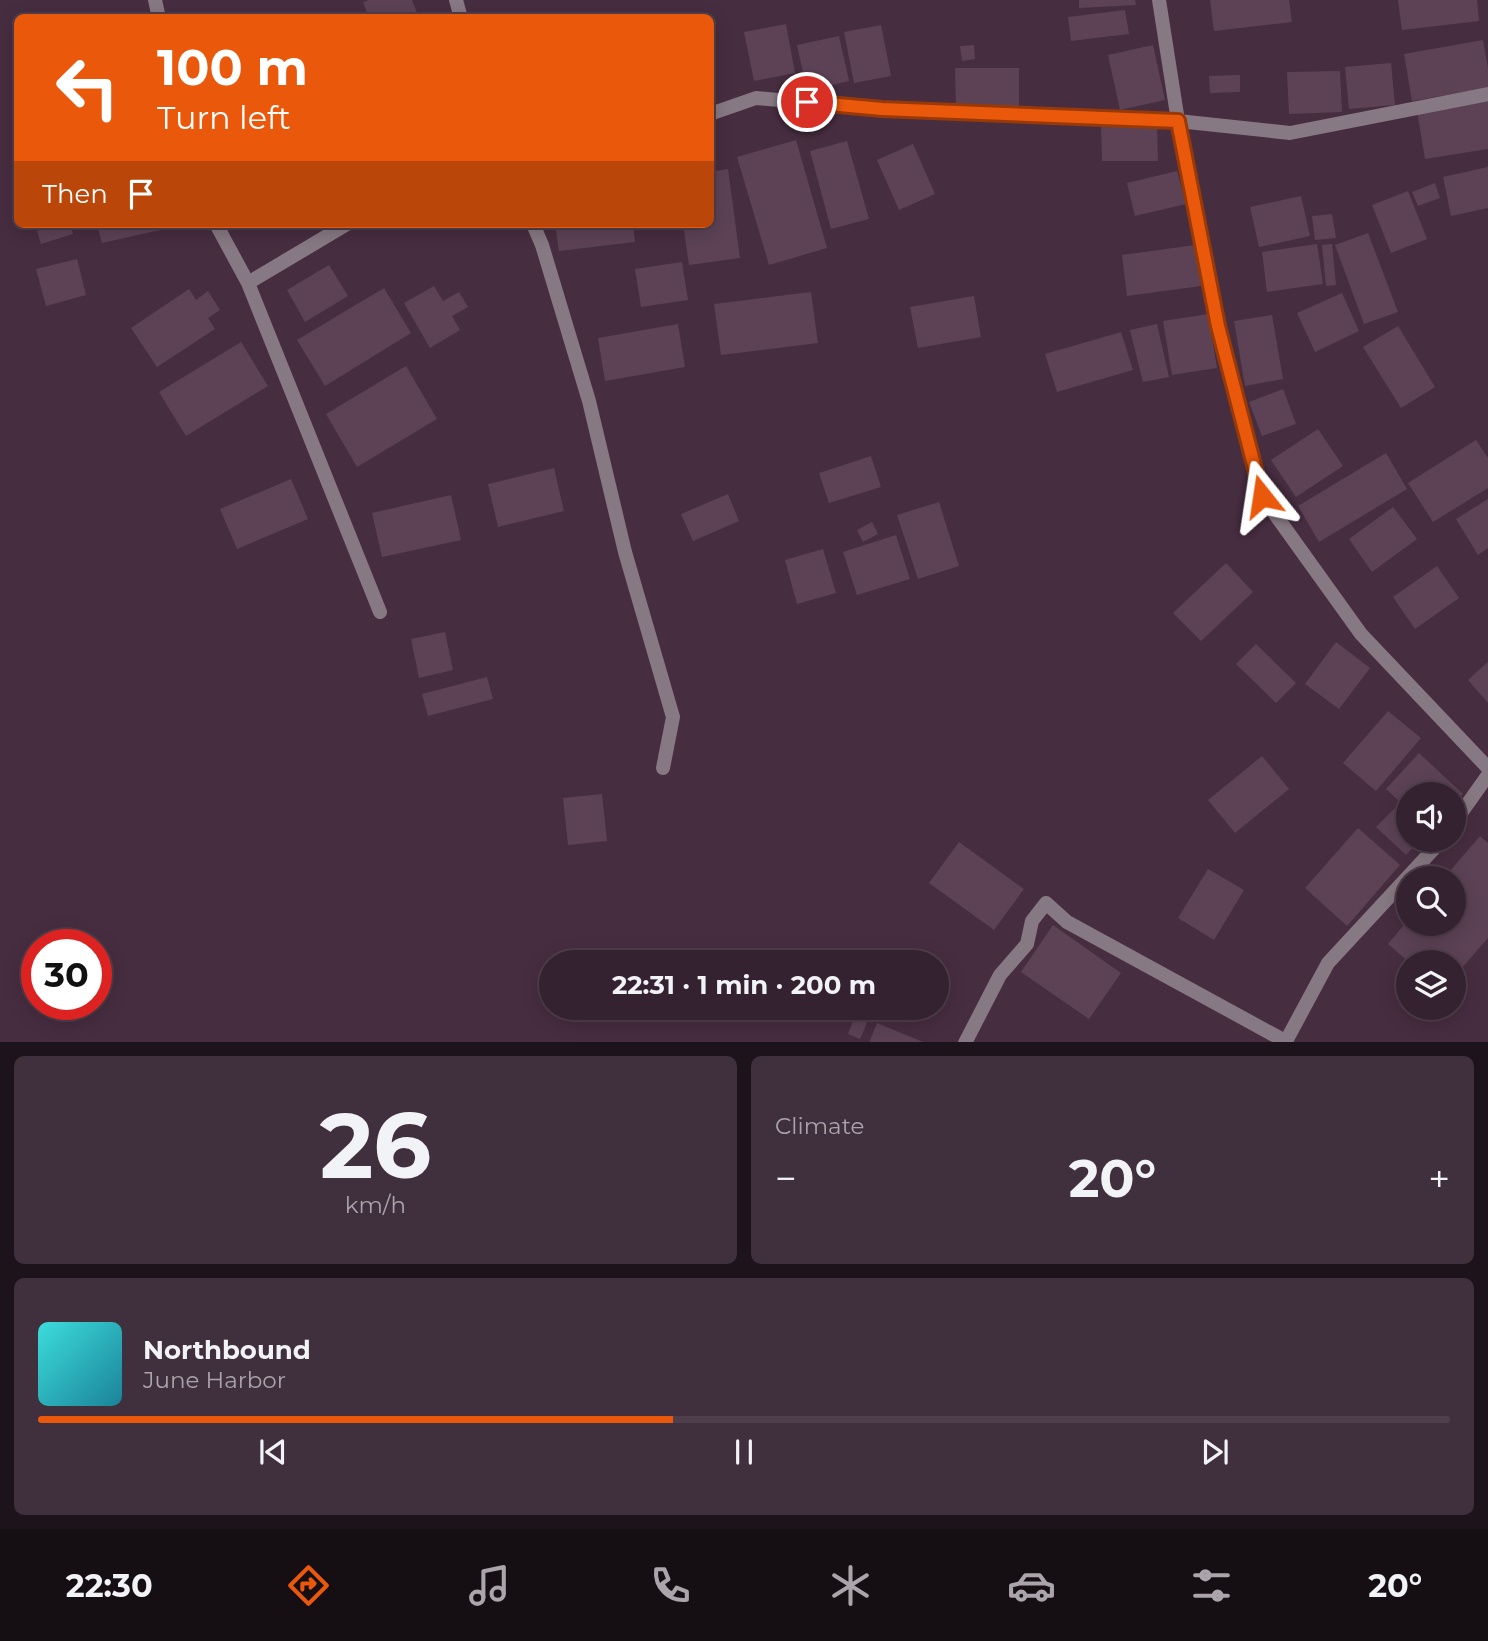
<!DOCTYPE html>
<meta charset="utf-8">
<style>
:root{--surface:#352230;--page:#402f3c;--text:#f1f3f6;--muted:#aaa4ab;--line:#4f3f4c;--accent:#ea580c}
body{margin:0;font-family:Montserrat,sans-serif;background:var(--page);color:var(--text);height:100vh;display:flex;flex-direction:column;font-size:26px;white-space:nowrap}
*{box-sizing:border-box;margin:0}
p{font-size:23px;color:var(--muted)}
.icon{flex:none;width:38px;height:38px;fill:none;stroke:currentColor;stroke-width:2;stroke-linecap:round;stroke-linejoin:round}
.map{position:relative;height:1042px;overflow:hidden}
.drawer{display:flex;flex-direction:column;gap:14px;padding:14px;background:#1d131a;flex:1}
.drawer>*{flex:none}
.top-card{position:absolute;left:14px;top:14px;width:700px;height:214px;border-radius:10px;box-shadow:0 4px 18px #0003,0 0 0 2px var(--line);background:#ea580c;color:#fff;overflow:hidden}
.controls{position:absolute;left:1396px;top:782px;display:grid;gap:14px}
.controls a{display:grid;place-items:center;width:70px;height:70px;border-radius:50%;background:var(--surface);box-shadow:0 4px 18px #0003,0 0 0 2px var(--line);font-size:35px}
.speed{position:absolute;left:21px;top:929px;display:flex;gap:14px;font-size:35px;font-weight:700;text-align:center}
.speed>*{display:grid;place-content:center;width:91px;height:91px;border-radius:50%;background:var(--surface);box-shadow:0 4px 18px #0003,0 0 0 2px var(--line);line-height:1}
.speed .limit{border:10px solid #d22;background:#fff;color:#111}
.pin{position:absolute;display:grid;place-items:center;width:60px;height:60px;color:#fff;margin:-30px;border:4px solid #fff;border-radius:50%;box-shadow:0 2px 7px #0007}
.me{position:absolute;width:77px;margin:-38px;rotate:345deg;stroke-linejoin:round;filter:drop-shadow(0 0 5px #0008)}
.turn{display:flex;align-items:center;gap:24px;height:147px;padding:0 28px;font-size:32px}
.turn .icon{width:91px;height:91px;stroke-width:2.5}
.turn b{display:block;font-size:49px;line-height:60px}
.then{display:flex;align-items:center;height:66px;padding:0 28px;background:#0003;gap:14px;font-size:26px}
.big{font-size:52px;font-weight:700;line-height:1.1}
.drawer .tile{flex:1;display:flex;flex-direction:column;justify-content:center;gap:10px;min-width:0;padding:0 24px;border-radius:10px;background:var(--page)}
.drawer .dial{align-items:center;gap:0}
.dial b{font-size:91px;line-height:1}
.song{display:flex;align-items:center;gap:21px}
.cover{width:84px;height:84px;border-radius:10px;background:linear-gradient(135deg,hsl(180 70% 55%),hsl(190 70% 35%))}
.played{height:7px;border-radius:4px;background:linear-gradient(90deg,var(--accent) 45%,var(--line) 45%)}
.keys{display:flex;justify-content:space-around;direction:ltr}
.heat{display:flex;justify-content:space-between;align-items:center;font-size:38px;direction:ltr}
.drawer .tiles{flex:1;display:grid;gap:14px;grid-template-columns:1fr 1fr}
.tile:last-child{grid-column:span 2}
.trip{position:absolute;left:539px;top:950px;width:410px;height:70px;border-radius:35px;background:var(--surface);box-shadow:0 4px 18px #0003,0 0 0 2px var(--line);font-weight:700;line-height:70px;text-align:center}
.tabs{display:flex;height:112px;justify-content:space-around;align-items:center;background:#150e13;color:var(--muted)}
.tabs .icon{width:49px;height:49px}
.tabs .selected{color:var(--accent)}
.tabs b{font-size:32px;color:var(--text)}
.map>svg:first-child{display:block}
.building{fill:#5d4256}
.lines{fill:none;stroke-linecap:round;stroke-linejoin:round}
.minor{stroke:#877983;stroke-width:14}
.route-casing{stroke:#983908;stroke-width:18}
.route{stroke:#ea580c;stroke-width:12}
</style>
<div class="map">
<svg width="1488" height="1043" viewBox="0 0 1488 1043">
<rect width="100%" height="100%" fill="#472d40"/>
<path class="building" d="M 369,0 L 412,0 L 419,18 L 369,18 L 363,2 Z
M 1079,0 L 1135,0 L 1136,5 L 1079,8 Z
M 1210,0 L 1289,0 L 1292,22 L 1214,31 Z
M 1398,0 L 1477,0 L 1479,21 L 1402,30 Z
M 1125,10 L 1129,34 L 1071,41 L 1068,17 Z
M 786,24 L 795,73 L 754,81 L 744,32 Z
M 881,25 L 891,76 L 854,83 L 844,32 Z
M 839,36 L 849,81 L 807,91 L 797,45 Z
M 1483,40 L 1488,68 L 1488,88 L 1412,101 L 1404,54 Z
M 974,45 L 975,59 L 962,61 L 960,46 Z
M 1153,45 L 1165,100 L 1120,110 L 1108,55 Z
M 1391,63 L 1395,105 L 1349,109 L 1345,67 Z
M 955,68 L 1019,68 L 1019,109 L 956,109 Z
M 1340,71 L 1342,112 L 1289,114 L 1287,72 Z
M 1240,75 L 1240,92 L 1210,93 L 1209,76 Z
M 1488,100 L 1488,149 L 1425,159 L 1417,111 Z
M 1157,123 L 1158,161 L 1102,161 L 1101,124 Z
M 796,140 L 827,248 L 769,265 L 737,157 Z
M 847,141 L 869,219 L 831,229 L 810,151 Z
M 913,144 L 935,194 L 899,210 L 877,160 Z
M 1488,167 L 1488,208 L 1451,216 L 1443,177 Z
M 728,169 L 740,258 L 689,265 L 683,224 L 710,224 L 710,172 Z
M 1177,171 L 1186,204 L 1135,216 L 1127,183 Z
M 1435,183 L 1440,198 L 1418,206 L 1412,192 Z
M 1408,191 L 1427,239 L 1391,253 L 1372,205 Z
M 1301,196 L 1310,236 L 1259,247 L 1250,207 Z
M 1332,214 L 1336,238 L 1315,240 L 1312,216 Z
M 60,224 L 70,224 L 73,234 L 41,244 L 37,231 Z
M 97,224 L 168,224 L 169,228 L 102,243 Z
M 555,224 L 633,224 L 635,242 L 559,251 Z
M 1368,233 L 1398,312 L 1364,324 L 1335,245 Z
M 1317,244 L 1323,284 L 1267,292 L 1262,252 Z
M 1332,244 L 1336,285 L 1326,286 L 1322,245 Z
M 1195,245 L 1201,286 L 1127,296 L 1122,255 Z
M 77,259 L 86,295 L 46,306 L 36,269 Z
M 682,262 L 688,300 L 641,307 L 635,269 Z
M 329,265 L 348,296 L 305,322 L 287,290 Z
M 434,286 L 443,301 L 459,292 L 468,307 L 452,316 L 460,330 L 430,348 L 404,303 Z
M 384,288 L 411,333 L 325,386 L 297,340 Z
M 189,289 L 196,300 L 208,291 L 220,310 L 208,318 L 215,329 L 157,367 L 131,328 Z
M 811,292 L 818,343 L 721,355 L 714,304 Z
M 1342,293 L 1359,331 L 1315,352 L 1297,313 Z
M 974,296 L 981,337 L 918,348 L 910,307 Z
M 1208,314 L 1217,368 L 1172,375 L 1163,321 Z
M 1272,315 L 1283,379 L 1245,386 L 1234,321 Z
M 678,324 L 685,367 L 605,381 L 598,338 Z
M 1157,324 L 1169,377 L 1143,382 L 1130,330 Z
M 1398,326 L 1435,387 L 1401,408 L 1363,347 Z
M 1121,332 L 1133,370 L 1057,392 L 1045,354 Z
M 241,342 L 268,386 L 186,436 L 159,392 Z
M 406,366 L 437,419 L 357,467 L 326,414 Z
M 1283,389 L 1296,424 L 1262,436 L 1249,402 Z
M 1318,429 L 1343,466 L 1296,497 L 1271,460 Z
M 1476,440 L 1488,458 L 1488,488 L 1433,522 L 1408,483 Z
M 1386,453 L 1407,489 L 1319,542 L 1298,506 Z
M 871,456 L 881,487 L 829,503 L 819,473 Z
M 554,468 L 564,511 L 498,527 L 488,484 Z
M 291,479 L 308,519 L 237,549 L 220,509 Z
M 728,494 L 739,521 L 693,541 L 681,514 Z
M 451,495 L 461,540 L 382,557 L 372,513 Z
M 1488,499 L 1488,548 L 1478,555 L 1456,519 Z
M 939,502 L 959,566 L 918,579 L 897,515 Z
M 1393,507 L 1417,539 L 1372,572 L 1349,539 Z
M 872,522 L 878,534 L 863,542 L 857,530 Z
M 896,535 L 910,579 L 857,595 L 843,552 Z
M 823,549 L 836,593 L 797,604 L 785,560 Z
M 1226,563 L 1253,592 L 1201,641 L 1173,613 Z
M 1437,566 L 1459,598 L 1415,629 L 1393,597 Z
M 445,632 L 453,670 L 419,678 L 411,639 Z
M 1336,642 L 1370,668 L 1339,709 L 1305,684 Z
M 1256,644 L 1296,683 L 1276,703 L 1236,664 Z
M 1488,662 L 1488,703 L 1468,680 Z
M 487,677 L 493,699 L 428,716 L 422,694 Z
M 1388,711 L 1421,738 L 1376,791 L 1343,763 Z
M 1419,753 L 1463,794 L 1454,803 L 1454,794 L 1409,794 L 1409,810 L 1386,789 Z
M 1262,756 L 1289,789 L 1235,833 L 1208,800 Z
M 602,794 L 607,841 L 568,845 L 563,798 Z
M 1395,808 L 1409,821 L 1409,840 L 1420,840 L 1406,855 L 1376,827 Z
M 1358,828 L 1400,865 L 1347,926 L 1305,888 Z
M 1480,836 L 1488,843 L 1488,938 L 1454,977 L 1454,962 L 1409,962 L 1388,944 L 1409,919 L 1409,924 L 1454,924 L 1454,878 L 1444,878 Z
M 959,842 L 1024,889 L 994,930 L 929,883 Z
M 1208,869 L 1244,890 L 1214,940 L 1178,918 Z
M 1053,925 L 1121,973 L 1089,1019 L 1021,972 Z
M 854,1018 L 867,1023 L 860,1039 L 848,1034 Z
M 877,1023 L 923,1042 L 923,1043 L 869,1043 Z"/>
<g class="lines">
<path class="minor" d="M 155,0 L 159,18
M 456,0 L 461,18
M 1159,0 L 1178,121 L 1218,326 L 1262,496 L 1361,634 L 1488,768
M 710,114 L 756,98 L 882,109 L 1178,121 L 1290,133 L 1488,94
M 216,224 L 248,283 L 380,612
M 533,224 L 542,245 L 589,401 L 625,552 L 673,717 L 663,768
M 248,283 L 347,224
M 1454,823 L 1488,775
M 965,1043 L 1000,975 L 1027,944 L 1032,921 L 1046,903 L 1067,922 L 1285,1041
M 1285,1043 L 1328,963 L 1442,840"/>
</g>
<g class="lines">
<defs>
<path id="route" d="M 807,102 L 882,109 L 1178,121 L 1218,326 L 1262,496"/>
</defs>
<use href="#route" class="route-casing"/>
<use href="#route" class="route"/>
</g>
</svg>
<div class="controls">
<a><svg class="icon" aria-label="sound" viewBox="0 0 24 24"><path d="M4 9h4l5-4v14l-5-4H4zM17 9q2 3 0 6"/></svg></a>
<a><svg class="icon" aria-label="search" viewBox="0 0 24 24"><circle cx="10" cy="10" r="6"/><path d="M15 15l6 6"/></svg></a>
<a><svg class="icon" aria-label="layers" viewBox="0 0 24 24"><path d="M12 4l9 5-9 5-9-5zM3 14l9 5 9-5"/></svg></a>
</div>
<div class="speed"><div class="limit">30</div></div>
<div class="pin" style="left:807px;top:102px;background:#d93025"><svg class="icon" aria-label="arrive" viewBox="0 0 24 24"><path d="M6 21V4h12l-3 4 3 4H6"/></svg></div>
<svg class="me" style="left:1262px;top:496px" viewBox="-20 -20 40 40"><path d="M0-17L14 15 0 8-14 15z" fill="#ea580c" stroke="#fff" stroke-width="4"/></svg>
<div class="trip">22:31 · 1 min · 200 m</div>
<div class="top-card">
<div class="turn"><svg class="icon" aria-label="left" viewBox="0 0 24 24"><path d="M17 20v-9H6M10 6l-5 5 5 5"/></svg><div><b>100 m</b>Turn left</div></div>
<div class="then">Then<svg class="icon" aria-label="arrive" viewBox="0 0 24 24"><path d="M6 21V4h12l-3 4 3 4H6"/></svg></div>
</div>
</div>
<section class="drawer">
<div class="tiles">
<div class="tile dial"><b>26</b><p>km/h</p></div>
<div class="tile"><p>Climate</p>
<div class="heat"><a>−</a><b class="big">20°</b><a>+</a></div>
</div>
<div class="tile">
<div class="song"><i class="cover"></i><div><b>Northbound</b><p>June Harbor</p></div></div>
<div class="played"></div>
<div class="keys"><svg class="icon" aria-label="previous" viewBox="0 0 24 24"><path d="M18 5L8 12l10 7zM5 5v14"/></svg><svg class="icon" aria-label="pause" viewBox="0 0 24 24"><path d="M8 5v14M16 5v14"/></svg><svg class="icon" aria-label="next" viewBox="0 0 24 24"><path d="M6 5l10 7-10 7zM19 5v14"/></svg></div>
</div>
</div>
</section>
<nav class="tabs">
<b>22:30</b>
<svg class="icon selected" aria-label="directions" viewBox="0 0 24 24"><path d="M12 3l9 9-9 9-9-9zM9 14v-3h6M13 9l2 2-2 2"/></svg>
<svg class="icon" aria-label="music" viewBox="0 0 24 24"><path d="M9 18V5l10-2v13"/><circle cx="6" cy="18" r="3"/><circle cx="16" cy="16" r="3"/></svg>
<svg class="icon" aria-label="phone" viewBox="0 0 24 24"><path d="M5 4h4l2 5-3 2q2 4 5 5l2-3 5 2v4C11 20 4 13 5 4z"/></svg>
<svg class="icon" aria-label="climate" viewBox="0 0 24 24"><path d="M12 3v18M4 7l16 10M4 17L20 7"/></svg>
<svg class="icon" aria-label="car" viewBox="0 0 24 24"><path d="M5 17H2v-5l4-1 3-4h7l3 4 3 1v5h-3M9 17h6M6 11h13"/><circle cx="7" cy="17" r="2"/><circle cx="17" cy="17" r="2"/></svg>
<svg class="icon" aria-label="filters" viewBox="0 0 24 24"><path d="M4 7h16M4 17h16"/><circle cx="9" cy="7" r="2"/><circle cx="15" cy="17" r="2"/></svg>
<b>20°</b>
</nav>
